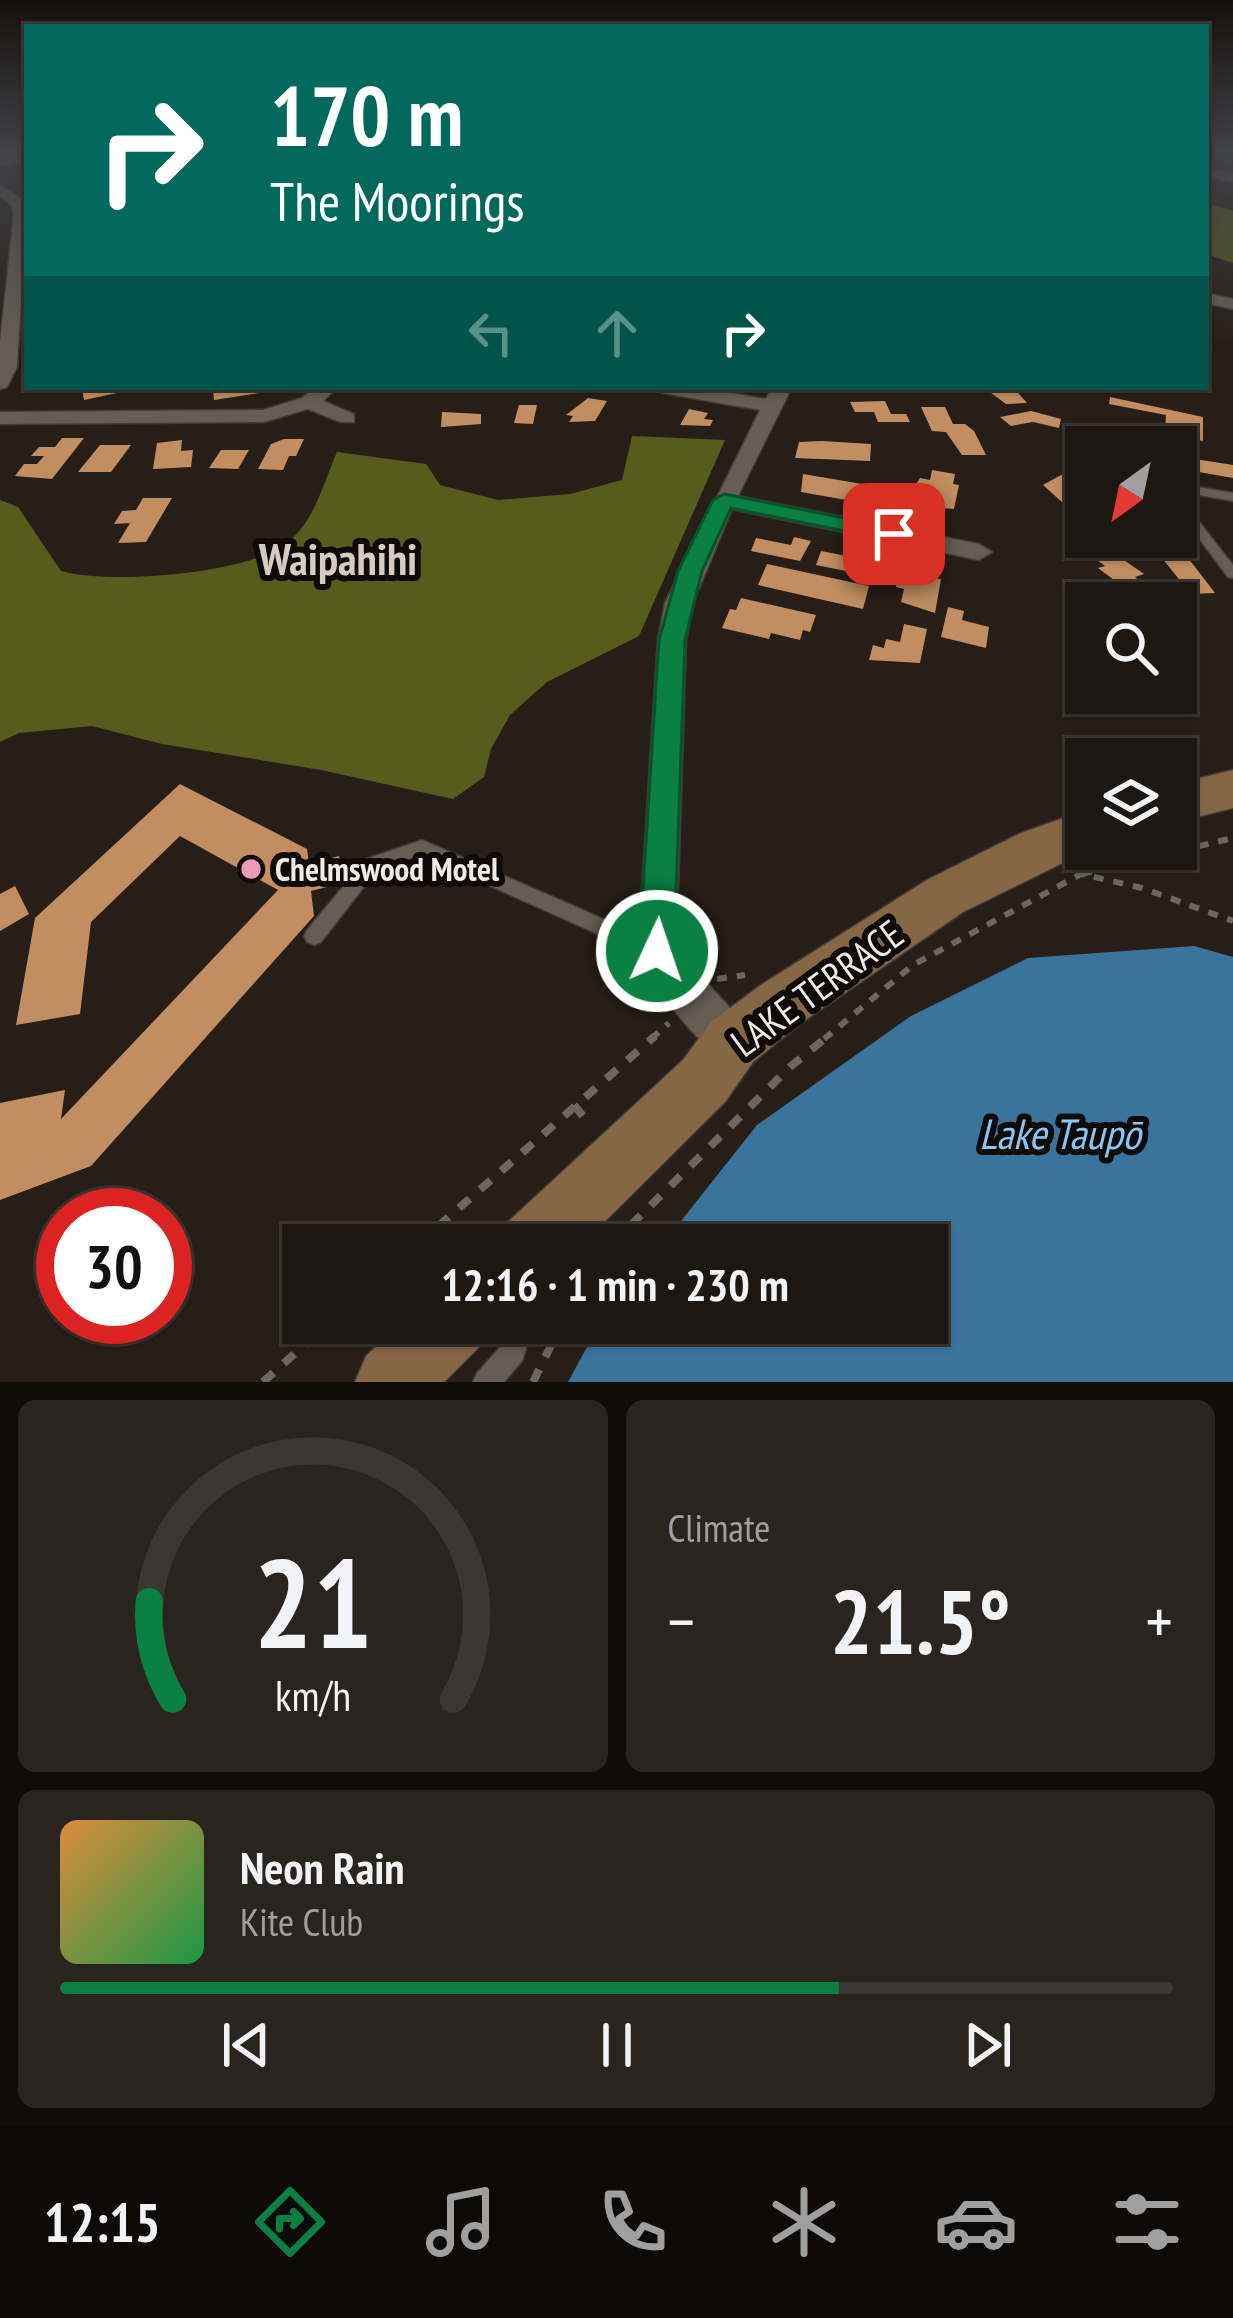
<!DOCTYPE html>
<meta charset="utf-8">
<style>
:root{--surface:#1d1711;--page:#2a241f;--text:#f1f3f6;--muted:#a09f9f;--line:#3b3631;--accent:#0b8043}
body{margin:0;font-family:"PT Sans Narrow",sans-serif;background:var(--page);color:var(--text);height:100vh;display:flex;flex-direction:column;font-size:45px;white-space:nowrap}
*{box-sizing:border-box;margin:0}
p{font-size:39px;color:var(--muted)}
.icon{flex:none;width:66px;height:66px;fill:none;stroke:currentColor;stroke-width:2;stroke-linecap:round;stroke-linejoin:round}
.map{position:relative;height:1382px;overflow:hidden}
.details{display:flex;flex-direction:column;gap:18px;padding:18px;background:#100d09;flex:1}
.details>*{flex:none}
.banner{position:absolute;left:24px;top:24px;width:1185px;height:366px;border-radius:0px;box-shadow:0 3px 9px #0004,0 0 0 3px var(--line);background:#00695c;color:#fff;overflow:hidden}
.needle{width:78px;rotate:213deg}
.fabs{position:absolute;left:1065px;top:426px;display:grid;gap:24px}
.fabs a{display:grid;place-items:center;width:132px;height:132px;border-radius:0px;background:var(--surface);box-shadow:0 3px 9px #0004,0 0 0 3px var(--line);font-size:60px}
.speed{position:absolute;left:36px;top:1188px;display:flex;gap:24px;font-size:60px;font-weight:700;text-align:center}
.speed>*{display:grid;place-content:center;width:156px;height:156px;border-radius:50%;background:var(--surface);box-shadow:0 3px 9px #0004,0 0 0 3px var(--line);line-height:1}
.speed .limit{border:18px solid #d22;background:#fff;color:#111}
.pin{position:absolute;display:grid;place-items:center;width:102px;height:102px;color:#fff;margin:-51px;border-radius:24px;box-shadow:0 6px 18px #0006}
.me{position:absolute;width:132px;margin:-66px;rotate:3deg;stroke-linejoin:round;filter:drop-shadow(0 0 9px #0008)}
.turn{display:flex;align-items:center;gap:42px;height:252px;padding:0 48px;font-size:54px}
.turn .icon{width:156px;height:156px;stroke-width:2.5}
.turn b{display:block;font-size:84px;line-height:102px}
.lanes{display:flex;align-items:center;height:114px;padding:0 48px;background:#0003;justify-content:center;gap:60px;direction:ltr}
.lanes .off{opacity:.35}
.big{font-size:90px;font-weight:700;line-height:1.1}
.details .widget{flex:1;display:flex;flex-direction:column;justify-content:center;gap:18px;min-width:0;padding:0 42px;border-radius:18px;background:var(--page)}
.details .dial{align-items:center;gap:0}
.dial svg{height:312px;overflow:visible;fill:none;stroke:var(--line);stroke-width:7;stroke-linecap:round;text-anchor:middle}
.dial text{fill:var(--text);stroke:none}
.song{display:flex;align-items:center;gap:36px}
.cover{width:144px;height:144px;border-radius:18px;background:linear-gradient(135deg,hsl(30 70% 55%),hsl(140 70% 35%))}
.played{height:12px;border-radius:6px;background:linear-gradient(90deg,var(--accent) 70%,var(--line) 70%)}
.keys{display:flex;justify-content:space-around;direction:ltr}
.heat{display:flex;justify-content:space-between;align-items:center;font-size:66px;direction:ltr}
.details .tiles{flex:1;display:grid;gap:18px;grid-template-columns:1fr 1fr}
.widget:last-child{grid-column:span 2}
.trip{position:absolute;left:282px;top:1224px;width:666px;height:120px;border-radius:0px;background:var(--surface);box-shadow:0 3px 9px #0004,0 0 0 3px var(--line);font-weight:700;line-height:120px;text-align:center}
.menu{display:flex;height:192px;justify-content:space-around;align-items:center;background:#0c0907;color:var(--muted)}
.menu .icon{width:84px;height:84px}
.menu .on{color:var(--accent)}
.menu b{font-size:54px;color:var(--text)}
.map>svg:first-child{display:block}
.forest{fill:#555c1c}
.water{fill:#3a749c}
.building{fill:#c28e61}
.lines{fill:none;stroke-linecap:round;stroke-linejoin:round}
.service-casing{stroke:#403b35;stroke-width:3}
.minor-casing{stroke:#403b35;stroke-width:3}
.tertiary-casing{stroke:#403b35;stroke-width:3}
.secondary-casing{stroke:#403b35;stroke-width:3}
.path-far1{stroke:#6e6760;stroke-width:6;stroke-dasharray:10 10;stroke-linecap:butt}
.path{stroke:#6e6760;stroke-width:8;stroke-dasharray:14 14;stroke-linecap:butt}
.service{fill:#665e54;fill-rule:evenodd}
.minor{fill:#665e54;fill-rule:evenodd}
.tertiary{fill:#665e54;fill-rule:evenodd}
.secondary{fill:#856745;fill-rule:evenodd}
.route{fill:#0b8043;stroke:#07532c;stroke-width:3}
.poi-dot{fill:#ef9ab8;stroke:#0d0a07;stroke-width:4.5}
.labels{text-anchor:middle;stroke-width:12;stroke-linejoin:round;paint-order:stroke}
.poi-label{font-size:33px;font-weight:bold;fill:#f0ebe5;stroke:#0d0a07;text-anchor:start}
.near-street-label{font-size:39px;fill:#f0ebe5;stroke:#0d0a07}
.near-water-label{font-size:42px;font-style:italic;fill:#87c7f6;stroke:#0d0a07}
.district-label{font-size:45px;font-weight:bold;fill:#d6ccc1;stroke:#0d0a07}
</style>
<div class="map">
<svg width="1233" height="1382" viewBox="0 0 1233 1382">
<rect width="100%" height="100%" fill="#271f17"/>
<path class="forest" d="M 1206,202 L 1233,211 L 1233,263 L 1206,254 Z
M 632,436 L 725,440 L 639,636 L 547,682 L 510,715 L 491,749 L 484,777 L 453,799 L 321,770 L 162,744 L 92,726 L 19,733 L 0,742 L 0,500 L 18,507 L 61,571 C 109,585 239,574 281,547 C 314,526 322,486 337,452 L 426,464 L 440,485 L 498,500 L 570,494 L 622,480 Z"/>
<path class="water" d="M 1194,946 L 1233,957 L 1233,1382 L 568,1382 L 600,1323 L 927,1323 L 927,1245 L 662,1245 L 757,1125 L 911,1016 L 1028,958 Z"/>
<path class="building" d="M 118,387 L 136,389 L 84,400 L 82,388 Z
M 229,387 L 279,387 L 279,390 L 214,400 L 213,390 Z
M 983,387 L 1013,387 L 1027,403 L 1006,404 Z
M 1110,397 L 1203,417 L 1203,441 L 1165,433 L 1166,415 L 1109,404 Z
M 588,398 L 607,401 L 595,421 L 569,422 L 573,416 L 566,415 Z
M 885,401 L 891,414 L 906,414 L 910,422 L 878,422 L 874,412 L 855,412 L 850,402 Z
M 519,405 L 537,405 L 533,424 L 514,423 Z
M 921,407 L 945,407 L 953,424 L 965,424 L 974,431 L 986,455 L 962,455 L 946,432 L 932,431 Z
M 689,409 L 708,413 L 704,419 L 713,420 L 710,426 L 680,425 Z
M 1031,411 L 1061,419 L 1059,428 L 1033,422 L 1011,426 L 1000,417 Z
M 442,412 L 481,414 L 481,424 L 441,427 Z
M 62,438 L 84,438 L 52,479 L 15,476 L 24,464 L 37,464 L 44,456 L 31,456 L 39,447 L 55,447 Z
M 284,439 L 304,439 L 296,456 L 289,456 L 283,470 L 258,469 L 271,444 Z
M 182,440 L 181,451 L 193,450 L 191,467 L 153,469 L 157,443 Z
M 822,441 L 871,444 L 870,461 L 795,458 L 799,442 Z
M 100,445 L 131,445 L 111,472 L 78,472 Z
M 221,450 L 249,450 L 238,469 L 209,468 Z
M 1176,456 L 1233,465 L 1233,478 L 1176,468 Z
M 932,470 L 955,474 L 953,484 L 959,485 L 954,509 L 917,506 L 919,499 L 908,497 L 920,478 L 930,480 Z
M 803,474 L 880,487 L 880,506 L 801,492 Z
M 1061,475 L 1086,493 L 1080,495 L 1086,500 L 1086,537 L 1102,537 L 1131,558 L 1124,560 L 1144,574 L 1135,577 L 1142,583 L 1118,583 L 1098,568 L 1105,566 L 1084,550 L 1095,546 L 1064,516 L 1074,513 L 1043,485 Z
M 143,498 L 172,498 L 146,542 L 118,543 L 130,523 L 114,524 L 122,511 L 136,510 Z
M 794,537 L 811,541 L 800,561 L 751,551 L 756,538 L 791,545 Z
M 1145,537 L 1172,537 L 1215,593 L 1191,594 Z
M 859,550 L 876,554 L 866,575 L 816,565 L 821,551 L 857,558 Z
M 767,564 L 869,586 L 863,609 L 758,585 Z
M 899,574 L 941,579 L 935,613 L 901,602 L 904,589 L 896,587 Z
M 741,598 L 816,615 L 810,632 L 803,630 L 800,640 L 771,633 L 769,639 L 722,628 L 730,609 L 736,610 Z
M 948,607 L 964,611 L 962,620 L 989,627 L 986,648 L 941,637 Z
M 904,624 L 927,629 L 920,663 L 869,660 L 873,645 L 884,648 L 886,639 L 900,642 Z
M 180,784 L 307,849 L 309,864 L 339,856 L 343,883 L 311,891 L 314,916 L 91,1166 L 0,1200 L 0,1103 L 65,1090 L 61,1119 L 278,890 L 180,836 L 91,922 L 80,1014 L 16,1025 L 35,918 Z
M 15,886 L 29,914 L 0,931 L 0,894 Z"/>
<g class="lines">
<defs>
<path id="service" d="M 1185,485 L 1233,493 L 1233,501 L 1188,493 L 1182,500 L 1233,565 L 1233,578 L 1228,577 L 1176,508 L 1176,492 Z
M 422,840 L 661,944 L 664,950 L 661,956 L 654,959 L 647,956 L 421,855 L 378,869 L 321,942 L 314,945 L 307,942 L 304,936 L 307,930 L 366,859 Z
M 508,1323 L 534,1323 L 522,1361 L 504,1382 L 473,1382 L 477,1373 L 502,1345 Z"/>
<path id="minor" d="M 1206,168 L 1233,174 L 1233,182 L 1206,176 Z
M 0,185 L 24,201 L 27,208 L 17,367 L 7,387 L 0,389 L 0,342 L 14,214 L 12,206 L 0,196 Z
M 1206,293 L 1233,299 L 1233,309 L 1206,303 Z
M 315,387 L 338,387 L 323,401 L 354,414 L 354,422 L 340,422 L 308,409 L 264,422 L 0,424 L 0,412 L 263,410 L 302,398 Z
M 652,387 L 697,387 L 766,399 L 772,387 L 792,387 L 738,496 L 979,544 L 992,552 L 979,560 L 732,509 L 693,603 L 686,640 L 676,948 L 747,1027 L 753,1042 L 747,1057 L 732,1063 C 697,1048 653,986 638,951 L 658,640 L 665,603 L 760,410 L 662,393 Z"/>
<path id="tertiary" d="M 27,152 L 27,160 L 0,167 L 0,157 Z"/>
<path id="secondary" d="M 1233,770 L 1233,808 L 1176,822 L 1176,784 Z
M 1086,810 L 1086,849 L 1091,849 L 963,912 L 801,1023 L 753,1062 L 725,1102 L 581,1245 L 499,1245 L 509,1221 L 683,1060 L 711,1022 L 761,985 L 927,880 L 1021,833 Z
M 401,1323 L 488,1323 L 478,1348 L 444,1382 L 355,1382 L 366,1356 Z"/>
</defs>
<use href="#service" class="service-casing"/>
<use href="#minor" class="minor-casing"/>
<use href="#tertiary" class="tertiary-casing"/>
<use href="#secondary" class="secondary-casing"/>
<path class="path-far1" d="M 1082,874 L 1233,838
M 717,979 L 745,975
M 651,1039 L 669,1023
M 824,1039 L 913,965 L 1081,874 L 1142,888 L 1233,921"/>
<path class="path" d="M 574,1105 L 591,1126
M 417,1245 L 655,1036
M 611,1245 L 790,1067 L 828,1036
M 263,1382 L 329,1323
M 533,1382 L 562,1323"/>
<use href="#service" class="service"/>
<use href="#minor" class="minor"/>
<use href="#tertiary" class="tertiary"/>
<use href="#secondary" class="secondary"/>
</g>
<linearGradient id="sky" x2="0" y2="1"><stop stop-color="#15110d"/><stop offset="0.44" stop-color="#414247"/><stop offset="1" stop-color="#414247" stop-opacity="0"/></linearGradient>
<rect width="1233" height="346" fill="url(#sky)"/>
<path class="route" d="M 724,494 L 894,528 L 905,534 L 894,541 L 731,508 L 702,571 L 685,640 L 674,951 L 669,962 L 657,967 L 644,962 L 639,951 L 659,640 L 678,571 L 713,500 Z"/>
<circle class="poi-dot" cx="251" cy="869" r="12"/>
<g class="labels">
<g class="poi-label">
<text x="275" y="881">Chelmswood Motel</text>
</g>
<g class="near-street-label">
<text transform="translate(817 988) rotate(-36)" y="14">LAKE TERRACE</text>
</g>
<g class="near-water-label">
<text x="1060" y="1149">Lake Taupō</text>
</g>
<g class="district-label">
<text x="338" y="575">Waipahihi</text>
</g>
</g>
</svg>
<div class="fabs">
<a><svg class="needle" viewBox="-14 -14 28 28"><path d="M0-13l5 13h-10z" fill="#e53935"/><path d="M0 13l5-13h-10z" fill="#a09f9f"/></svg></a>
<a><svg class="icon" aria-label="search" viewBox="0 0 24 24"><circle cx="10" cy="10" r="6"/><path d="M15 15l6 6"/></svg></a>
<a><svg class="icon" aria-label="layers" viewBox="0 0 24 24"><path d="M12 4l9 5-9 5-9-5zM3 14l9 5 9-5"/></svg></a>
</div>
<div class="speed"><div class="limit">30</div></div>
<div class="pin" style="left:894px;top:534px;background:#d93025"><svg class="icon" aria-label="arrive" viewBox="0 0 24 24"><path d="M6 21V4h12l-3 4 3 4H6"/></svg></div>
<svg class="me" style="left:657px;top:951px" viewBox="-20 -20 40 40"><circle r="17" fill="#0b8043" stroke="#fff" stroke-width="3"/><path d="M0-11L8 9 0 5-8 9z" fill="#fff"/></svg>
<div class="trip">12:16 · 1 min · 230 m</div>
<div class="banner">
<div class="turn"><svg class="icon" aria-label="right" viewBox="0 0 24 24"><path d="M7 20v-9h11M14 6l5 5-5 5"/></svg><div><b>170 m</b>The Moorings</div></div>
<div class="lanes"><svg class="icon off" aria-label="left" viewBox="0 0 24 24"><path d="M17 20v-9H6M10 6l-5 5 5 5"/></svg><svg class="icon off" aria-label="ahead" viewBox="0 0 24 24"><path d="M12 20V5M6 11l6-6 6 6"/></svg><svg class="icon" aria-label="right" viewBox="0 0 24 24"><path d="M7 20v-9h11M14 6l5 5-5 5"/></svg></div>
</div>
</div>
<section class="details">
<div class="tiles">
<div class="widget dial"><svg viewBox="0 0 100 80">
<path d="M14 69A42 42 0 1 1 86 69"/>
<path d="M14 69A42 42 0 0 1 8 44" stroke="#0b8043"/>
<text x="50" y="56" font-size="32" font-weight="700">21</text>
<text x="50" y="72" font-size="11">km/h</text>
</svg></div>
<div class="widget"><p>Climate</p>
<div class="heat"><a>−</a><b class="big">21.5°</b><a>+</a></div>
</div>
<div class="widget">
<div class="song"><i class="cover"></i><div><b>Neon Rain</b><p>Kite Club</p></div></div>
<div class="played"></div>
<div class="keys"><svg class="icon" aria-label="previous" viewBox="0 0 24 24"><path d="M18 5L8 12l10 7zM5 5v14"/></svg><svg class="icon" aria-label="pause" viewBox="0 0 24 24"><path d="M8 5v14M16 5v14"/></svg><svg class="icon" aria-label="next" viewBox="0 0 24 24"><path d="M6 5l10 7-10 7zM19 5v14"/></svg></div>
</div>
</div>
</section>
<nav class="menu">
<b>12:15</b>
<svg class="icon on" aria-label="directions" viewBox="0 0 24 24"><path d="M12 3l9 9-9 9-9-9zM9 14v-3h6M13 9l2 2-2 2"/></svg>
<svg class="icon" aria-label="music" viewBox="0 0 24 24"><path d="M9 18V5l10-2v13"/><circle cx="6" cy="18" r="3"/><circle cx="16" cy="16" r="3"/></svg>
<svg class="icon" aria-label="phone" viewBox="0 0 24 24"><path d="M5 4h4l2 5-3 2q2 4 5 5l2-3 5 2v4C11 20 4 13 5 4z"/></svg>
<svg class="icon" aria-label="climate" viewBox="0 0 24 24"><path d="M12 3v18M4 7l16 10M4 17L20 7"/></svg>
<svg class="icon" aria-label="car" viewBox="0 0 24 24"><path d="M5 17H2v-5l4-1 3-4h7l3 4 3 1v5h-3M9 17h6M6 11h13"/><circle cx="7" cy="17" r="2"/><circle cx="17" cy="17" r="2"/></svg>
<svg class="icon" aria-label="filters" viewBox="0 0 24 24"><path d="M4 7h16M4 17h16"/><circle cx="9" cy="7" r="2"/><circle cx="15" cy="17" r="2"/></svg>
</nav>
